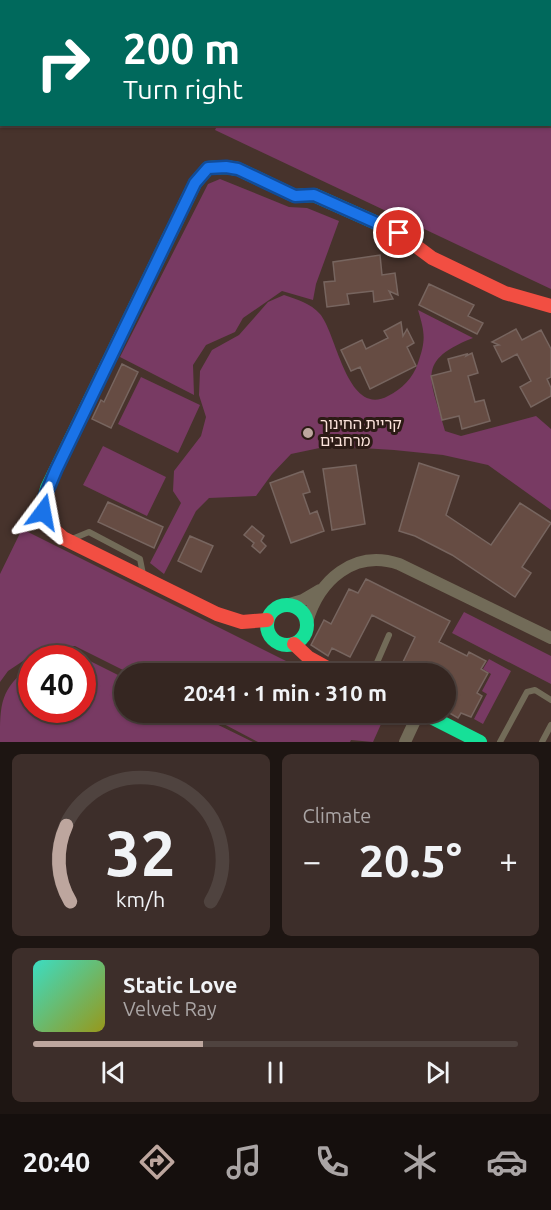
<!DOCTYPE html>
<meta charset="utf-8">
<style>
:root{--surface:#352621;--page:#3d2e2a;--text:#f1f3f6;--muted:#aaa5a5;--line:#4f433f;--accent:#bda69e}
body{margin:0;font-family:Ubuntu,"Noto Sans Hebrew",sans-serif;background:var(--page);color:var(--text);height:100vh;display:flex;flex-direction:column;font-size:22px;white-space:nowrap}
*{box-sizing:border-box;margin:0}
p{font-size:20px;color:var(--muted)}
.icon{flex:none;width:33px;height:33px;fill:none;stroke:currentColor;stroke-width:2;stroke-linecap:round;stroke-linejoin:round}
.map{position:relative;height:742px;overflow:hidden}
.sheet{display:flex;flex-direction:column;gap:12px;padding:12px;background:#1d1512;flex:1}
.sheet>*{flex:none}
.banner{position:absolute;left:0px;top:0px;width:552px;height:126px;box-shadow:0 2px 4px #0004,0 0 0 2px var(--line);background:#00695c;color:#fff;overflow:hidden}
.speed{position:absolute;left:18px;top:645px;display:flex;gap:12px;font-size:30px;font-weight:700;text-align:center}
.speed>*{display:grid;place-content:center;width:78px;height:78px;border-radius:50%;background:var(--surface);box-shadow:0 2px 4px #0004,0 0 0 2px var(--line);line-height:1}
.speed .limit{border:9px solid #d22;background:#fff;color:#111}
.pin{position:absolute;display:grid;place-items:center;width:51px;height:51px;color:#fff;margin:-26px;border:3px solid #fff;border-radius:50%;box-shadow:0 2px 6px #0007}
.me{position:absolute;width:66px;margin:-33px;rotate:13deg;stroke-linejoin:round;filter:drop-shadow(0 0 4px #0008)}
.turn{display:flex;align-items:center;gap:21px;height:126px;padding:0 24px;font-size:27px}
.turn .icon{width:78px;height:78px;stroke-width:2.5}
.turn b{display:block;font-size:42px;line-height:51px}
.big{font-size:45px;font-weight:700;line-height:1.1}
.sheet .widget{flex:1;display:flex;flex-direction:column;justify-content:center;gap:9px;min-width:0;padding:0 21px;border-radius:9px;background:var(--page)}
.sheet .dial{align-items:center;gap:0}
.dial svg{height:156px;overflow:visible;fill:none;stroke:var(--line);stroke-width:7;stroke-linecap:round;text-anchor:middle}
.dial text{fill:var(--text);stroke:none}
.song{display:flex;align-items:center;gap:18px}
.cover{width:72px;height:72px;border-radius:9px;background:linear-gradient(135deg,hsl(170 70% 55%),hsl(60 70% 35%))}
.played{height:6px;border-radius:3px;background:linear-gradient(90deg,var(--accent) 35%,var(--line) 35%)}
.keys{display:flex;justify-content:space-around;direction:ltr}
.heat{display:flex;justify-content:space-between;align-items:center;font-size:33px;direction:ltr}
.sheet .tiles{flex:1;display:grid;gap:12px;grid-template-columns:1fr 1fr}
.widget:last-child{grid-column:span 2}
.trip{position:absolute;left:114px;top:663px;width:342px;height:60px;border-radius:30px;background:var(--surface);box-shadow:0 2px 4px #0004,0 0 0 2px var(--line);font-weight:700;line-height:60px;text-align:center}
.dock{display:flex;height:96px;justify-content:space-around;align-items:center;background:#150f0d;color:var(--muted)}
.dock .icon{width:42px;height:42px}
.dock .selected{color:var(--accent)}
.dock b{font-size:27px;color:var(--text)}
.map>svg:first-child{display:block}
.green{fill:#783a63}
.building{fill:#664c43;stroke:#77655f;stroke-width:1.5}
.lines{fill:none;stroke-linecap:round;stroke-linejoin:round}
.lane{stroke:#726b58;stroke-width:6}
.street{stroke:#726b58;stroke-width:12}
.fast{stroke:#16e098;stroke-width:14}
.jam{stroke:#f24e42;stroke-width:14}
.route-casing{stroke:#114b97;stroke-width:15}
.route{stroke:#1a73e8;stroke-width:10}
.poi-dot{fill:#bda69e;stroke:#2c1b15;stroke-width:2}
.labels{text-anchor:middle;stroke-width:6;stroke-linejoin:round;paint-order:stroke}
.poi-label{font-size:15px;fill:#fde4dc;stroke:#2c1b15;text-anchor:start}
</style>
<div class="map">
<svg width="551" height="742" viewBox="0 0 551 742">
<rect width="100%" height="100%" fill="#47332c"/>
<path class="green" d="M 277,0 L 551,0 L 551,289 L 215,130 L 218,124 L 550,124 L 550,2 L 276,1 Z
M 220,179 L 289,207 L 307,208 L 339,221 L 316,284 L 313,300 L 282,291 L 243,318 L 235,332 L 206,345 L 193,365 L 194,395 L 120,357 L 208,184 Z
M 284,295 C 298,300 310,303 320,314 C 337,334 347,418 388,396 C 402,389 413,378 418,363 C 426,340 425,333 418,310 L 473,338 C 414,361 431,380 445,431 L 461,436 L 536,416 L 551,429 L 551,510 L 488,465 L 443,455 L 394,450 L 329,446 L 291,454 L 272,474 L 256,496 L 209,498 L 196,511 L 164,574 L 150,563 L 181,503 L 173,491 L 174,471 L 201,436 L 206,417 L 199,395 L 200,371 L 212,350 L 239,335 L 268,302 Z
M 141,377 L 200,405 L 178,453 L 118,424 Z
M 103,446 L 166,477 L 147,516 L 83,485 Z
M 22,529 L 310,673 L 129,673 L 75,646 L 41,649 L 8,671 L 0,682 L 0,574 Z
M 464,612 L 551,656 L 551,684 L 452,633 Z
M 59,656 L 84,658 L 124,678 L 124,712 L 194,713 L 253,742 L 0,742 C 0,703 0,690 31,665 L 32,710 L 82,710 L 82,658 L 49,658 Z
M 489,659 L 511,671 L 483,724 L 474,719 L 487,694 L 482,691 L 491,674 L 483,669 Z
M 203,713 L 386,712 L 386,713 L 373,742 L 351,740 L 350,742 L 258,742 Z"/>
<path class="building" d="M 380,255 L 382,275 L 395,273 L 398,295 L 389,291 L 393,299 L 374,302 L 373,291 L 347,294 L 349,304 L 327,307 L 324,282 L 335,281 L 333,262 Z
M 429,284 L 474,305 L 468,316 L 483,323 L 477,334 L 419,305 Z
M 401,322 L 403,336 L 407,329 L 414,343 L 407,347 L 416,366 L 370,389 L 360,367 L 351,371 L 341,350 L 362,340 L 366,349 L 388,338 L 384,331 Z
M 516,329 L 522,340 L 541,330 L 551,349 L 551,377 L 547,379 L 551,388 L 551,396 L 531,407 L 520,387 L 531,381 L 517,354 L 502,362 L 494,346 L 499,345 L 492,342 Z
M 472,353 L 478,373 L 468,376 L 475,402 L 484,400 L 490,421 L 462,429 L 459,416 L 442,420 L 431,376 L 451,371 L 448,359 L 467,354 L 466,356 Z
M 122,364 L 138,372 L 111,428 L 92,419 L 101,400 L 104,402 Z
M 419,463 L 459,476 L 446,515 L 491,545 L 520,503 L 551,523 L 522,567 L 531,573 L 515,597 L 452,555 L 415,536 L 399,531 Z
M 356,465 L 365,524 L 332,530 L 323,469 Z
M 303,471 L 310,492 L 303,494 L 310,514 L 317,511 L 324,531 L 291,543 L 270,483 Z
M 108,502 L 163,527 L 154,548 L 98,522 Z
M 252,526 L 264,536 L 261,541 L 266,546 L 260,553 L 252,546 L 254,543 L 244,535 Z
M 190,536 L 213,546 L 201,572 L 178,561 Z
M 366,579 L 450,621 L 439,642 L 467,656 L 469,652 L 486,661 L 481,669 L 488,673 L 477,693 L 482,696 L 471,717 L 461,713 L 458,718 L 446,711 L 446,674 L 403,674 L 407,665 L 403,662 L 415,637 L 372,615 L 350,657 L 332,648 L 328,656 L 311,645 L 324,620 L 331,624 L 349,589 L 358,593 Z"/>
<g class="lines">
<path class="lane" d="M 72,539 L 89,532 L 140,559 L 143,574
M 372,674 L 389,635
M 500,742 L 527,692 L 535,690 L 551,700
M 542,742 L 551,725"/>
<path class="street" d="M 286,605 L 303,600 L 320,590
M 307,622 C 319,580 354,549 399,564 L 551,638
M 405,742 L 419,712"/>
<path class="fast" d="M 54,530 C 42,516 43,504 47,488 L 195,183 L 208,168 L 226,167 L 238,169 L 295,196 L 314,195 L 399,233 L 408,240
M267 625a20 20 0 1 1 40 0a20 20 0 1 1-40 0Z
M 421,712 L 480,742"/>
<path class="jam" d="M 408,240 L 432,258 L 505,293 L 551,306
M 54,530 L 63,538 L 217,614 L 242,622 L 267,620
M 294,644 L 309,658 L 338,674"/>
</g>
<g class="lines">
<defs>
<path id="route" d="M 43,512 L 43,501 L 56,470 L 195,183 L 208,168 L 226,167 L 238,169 L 295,196 L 314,195 L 399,233"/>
</defs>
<use href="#route" class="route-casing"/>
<use href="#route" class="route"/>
</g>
<circle class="poi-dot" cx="308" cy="433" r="6"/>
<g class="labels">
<g class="poi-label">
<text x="320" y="429">קריית החינוך<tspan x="320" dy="17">מרחבים</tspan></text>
</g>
</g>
</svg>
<div class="speed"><div class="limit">40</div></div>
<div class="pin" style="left:399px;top:233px;background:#d93025"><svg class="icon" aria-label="arrive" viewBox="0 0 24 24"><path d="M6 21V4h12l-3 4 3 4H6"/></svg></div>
<svg class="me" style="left:43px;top:512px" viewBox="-20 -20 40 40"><path d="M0-17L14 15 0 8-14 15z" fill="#1a73e8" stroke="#fff" stroke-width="4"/></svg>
<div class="trip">20:41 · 1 min · 310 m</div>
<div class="banner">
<div class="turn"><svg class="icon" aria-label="right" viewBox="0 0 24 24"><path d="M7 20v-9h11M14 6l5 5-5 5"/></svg><div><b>200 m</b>Turn right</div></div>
</div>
</div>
<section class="sheet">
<div class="tiles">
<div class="widget dial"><svg viewBox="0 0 100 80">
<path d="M14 69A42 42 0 1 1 86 69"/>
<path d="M14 69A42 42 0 0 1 12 30" stroke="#bda69e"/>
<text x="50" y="56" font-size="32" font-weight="700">32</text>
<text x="50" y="72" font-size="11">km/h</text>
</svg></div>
<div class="widget"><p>Climate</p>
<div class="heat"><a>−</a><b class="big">20.5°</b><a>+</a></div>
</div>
<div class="widget">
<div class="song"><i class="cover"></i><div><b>Static Love</b><p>Velvet Ray</p></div></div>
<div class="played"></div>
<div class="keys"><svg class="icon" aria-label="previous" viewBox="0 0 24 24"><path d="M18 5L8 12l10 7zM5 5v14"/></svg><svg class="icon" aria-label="pause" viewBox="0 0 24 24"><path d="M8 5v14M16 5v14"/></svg><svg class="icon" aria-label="next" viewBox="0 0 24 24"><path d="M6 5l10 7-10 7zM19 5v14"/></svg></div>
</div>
</div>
</section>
<nav class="dock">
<b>20:40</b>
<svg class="icon selected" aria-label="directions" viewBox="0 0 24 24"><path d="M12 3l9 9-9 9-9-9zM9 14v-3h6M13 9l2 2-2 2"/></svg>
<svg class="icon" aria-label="music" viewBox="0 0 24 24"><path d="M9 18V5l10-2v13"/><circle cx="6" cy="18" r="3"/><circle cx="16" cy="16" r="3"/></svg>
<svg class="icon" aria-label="phone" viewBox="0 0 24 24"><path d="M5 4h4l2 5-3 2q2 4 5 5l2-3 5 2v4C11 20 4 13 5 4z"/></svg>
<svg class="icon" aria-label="climate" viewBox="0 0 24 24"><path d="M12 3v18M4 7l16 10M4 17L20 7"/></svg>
<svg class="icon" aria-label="car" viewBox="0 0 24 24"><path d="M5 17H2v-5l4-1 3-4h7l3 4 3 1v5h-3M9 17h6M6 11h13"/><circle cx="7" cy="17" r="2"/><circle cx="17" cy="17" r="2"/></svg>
</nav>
